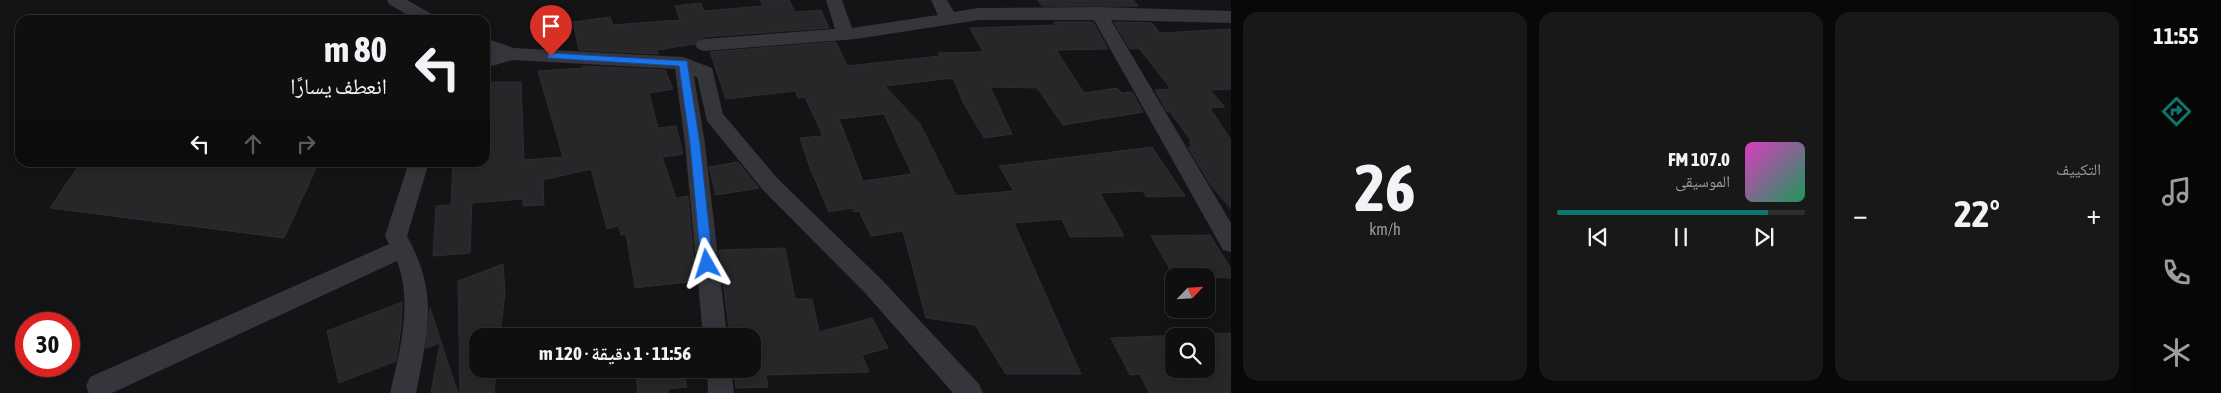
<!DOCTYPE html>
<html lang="ar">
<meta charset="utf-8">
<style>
:root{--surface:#0f0f10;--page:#181819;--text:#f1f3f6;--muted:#9b9c9f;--line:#2f2f30;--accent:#0f766e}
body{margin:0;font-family:"Asap Condensed","Noto Naskh Arabic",sans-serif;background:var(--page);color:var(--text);direction:rtl;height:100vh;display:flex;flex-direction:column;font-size:19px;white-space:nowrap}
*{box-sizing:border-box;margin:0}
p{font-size:16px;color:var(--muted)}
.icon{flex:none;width:28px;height:28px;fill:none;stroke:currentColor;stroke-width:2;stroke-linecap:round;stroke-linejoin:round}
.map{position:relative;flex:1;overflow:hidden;direction:ltr}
.sheet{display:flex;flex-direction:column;gap:12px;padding:12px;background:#080809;width:900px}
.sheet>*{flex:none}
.guide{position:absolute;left:15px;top:15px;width:475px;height:152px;border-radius:15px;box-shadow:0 2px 12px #0003,0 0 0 1px var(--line);direction:rtl;background:#0f0f10;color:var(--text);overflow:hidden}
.needle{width:32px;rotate:65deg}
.tools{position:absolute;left:1165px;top:268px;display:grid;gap:10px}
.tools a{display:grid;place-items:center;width:50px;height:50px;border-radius:10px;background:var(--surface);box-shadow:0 2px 12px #0003,0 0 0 1px var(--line);font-size:25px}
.speed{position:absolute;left:15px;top:312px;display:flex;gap:10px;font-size:25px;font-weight:700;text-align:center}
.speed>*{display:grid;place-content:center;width:65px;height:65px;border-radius:50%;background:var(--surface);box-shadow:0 2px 12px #0003,0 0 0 1px var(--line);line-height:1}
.speed .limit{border:8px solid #d22;background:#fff;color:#111}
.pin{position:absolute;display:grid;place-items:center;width:42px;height:42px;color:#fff;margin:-51px -21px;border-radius:50% 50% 50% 0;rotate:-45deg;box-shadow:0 0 5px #0007}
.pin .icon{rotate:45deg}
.me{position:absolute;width:55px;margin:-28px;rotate:354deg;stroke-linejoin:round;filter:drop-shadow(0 0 4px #0008)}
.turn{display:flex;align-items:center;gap:18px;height:105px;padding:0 20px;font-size:22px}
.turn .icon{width:65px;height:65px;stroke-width:2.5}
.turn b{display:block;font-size:35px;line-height:42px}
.lanes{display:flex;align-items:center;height:48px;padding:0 20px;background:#0003;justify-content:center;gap:25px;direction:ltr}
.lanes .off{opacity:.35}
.big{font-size:38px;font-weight:700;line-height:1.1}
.sheet .card{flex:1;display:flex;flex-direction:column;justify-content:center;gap:8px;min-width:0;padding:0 18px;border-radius:15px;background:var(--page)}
.sheet .dial{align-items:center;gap:0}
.dial b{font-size:65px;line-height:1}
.song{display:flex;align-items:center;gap:15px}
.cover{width:60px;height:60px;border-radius:8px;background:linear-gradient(135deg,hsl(310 70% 55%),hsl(150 70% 35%))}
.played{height:5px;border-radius:2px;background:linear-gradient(90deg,var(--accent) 85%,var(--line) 85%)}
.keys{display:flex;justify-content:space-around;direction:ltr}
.heat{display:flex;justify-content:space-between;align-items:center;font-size:28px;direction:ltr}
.sheet .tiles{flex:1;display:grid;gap:12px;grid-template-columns:repeat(3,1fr)}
.trip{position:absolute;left:469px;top:328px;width:292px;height:50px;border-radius:15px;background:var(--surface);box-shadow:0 2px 12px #0003,0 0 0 1px var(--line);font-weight:700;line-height:50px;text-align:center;direction:rtl}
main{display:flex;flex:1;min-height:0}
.tabs{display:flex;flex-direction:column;width:90px;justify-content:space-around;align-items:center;background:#060606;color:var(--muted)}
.tabs .icon{width:35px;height:35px}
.tabs .active{color:var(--accent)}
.tabs b{font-size:22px;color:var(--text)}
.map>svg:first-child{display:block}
.building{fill:#27272a;stroke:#2e2e32;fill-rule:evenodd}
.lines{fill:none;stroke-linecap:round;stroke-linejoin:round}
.street{fill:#35363b;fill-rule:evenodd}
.route{fill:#1a73e8;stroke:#114b97}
</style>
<main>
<nav class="tabs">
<b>11:55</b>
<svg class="icon active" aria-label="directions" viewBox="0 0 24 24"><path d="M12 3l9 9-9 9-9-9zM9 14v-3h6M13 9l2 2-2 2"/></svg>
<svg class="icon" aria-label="music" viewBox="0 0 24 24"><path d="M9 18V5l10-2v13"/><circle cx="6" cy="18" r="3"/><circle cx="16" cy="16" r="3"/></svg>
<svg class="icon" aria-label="phone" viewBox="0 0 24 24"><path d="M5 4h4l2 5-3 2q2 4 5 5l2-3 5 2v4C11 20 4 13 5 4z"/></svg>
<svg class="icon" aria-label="climate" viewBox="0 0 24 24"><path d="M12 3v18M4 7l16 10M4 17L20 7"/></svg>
</nav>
<section class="sheet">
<div class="tiles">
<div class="card"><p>التكييف</p>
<div class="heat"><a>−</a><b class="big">22°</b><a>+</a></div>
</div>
<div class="card">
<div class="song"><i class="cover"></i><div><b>107.0 FM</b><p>الموسيقى</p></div></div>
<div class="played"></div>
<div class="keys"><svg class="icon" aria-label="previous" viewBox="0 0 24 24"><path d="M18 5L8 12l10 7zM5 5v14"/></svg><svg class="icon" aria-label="pause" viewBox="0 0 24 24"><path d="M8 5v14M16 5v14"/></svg><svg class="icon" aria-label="next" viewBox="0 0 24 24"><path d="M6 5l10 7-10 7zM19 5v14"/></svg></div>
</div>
<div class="card dial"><b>26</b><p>km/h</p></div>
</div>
</section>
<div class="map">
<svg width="1231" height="393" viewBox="0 0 1231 393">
<rect width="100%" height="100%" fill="#141416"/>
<path class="building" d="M 760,0 L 789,0 L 795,12 L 821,10 L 829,28 L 704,37 L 694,44 L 657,50 L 658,54 L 579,50 L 573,22 L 610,17 L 613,25 L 680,20 L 675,6 L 701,3 L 704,11 L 763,6 Z
M 1038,0 L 1133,0 L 1138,6 L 1042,6 Z
M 1054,22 L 1093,22 L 1108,49 L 1056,50 L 1084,93 L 1117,88 L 1122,93 L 1132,92 L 1143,112 L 1063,125 L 1037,88 L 990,87 L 1012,134 L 984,138 L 964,104 L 953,78 L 885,86 L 920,124 L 956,196 L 1014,191 L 999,166 L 1152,147 L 1185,196 L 1146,197 L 1143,191 L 1100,193 L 1124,236 L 1070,237 L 1062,219 L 1014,223 L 1081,374 L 1006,374 L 975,325 L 926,318 L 903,231 L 871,236 L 859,211 L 854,212 L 852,208 L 829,212 L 810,168 L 800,138 L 823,136 L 805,97 L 798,98 L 795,91 L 726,99 L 710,52 L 836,42 L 847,66 L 940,56 L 938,53 L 983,52 L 970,28 L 1056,25 ZM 884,114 L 912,174 L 863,181 L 839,119 Z
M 1114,22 L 1152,23 L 1160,33 L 1231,29 L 1231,89 L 1210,90 L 1225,107 L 1210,108 L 1231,140 L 1231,209 L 1212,187 L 1188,147 L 1192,147 L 1189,142 L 1192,142 L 1170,112 L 1167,112 L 1155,90 L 1171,89 L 1139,48 L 1130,49 Z
M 583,66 L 665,70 L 673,89 L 649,93 L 658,128 L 676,126 L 683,154 L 662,157 L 676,198 L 688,196 L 696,281 L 635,288 L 626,234 L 621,235 L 619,226 L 607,229 L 591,169 L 543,180 L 544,205 L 523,206 L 523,199 L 472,203 L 470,253 L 433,256 L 436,206 L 451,205 L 453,162 L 485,162 L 485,133 L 492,82 L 521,82 L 524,160 L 563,157 L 538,71 L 584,68 Z
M 81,162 L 319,162 L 284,238 L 50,208 Z
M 738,162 L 759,188 L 716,195 L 709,167 Z
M 1210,235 L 1231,269 L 1231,278 L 1174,276 L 1151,236 Z
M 785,248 L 795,299 L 812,299 L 819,332 L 872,318 L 888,348 L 862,355 L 869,372 L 766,375 L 768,387 L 736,388 L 734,369 L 752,369 L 752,336 L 730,336 L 719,250 Z
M 503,264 L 505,292 L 500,336 L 478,336 L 478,369 L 496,369 L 494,393 L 460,393 L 458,281 Z
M 402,302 L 401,327 L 396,361 L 339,383 L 327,331 Z
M 430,308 L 441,342 L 458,393 L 431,393 L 440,343 L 426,348 Z
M 1231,333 L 1231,393 L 1149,393 L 1140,374 L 1130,375 L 1111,338 ZM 1174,336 L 1206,336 L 1206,369 L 1174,369 Z
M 635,369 L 683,369 L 687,387 L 668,389 L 668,393 L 638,393 Z"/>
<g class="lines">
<path class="street" d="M 387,0 L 407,0 L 435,16 L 438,20 L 416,20 L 389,4 Z
M 826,0 L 842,0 L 852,28 L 938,15 L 931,0 L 947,0 L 954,12 L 979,8 L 1099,7 L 1231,11 L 1231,23 L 1111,20 L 1231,223 L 1231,252 L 1223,250 L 1094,20 L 979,20 L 856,39 L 704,51 L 698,49 L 695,45 L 698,41 L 704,39 L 835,29 Z
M 485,38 L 514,48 L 683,57 L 712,68 L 723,114 L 777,178 L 882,280 L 979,384 L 983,393 L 953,393 L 866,294 L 763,190 L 707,121 L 697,77 L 694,76 L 705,144 L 727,336 L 703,336 L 685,144 L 675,69 L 513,60 L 485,68 L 485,56 L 493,53 L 485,51 Z
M 409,162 L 429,162 L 407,236 C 439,294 428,331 416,393 L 390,393 C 400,350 413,304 397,261 L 112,393 L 89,393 L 86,386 L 90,377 L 389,244 L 385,236 Z
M 707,369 L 731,369 L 734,393 L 708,393 Z"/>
</g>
<path class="route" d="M 551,53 L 687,61 L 700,144 L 713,264 L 711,267 L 707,269 L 701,264 L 690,144 L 679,66 L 548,58 L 548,54 Z"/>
</svg>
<div class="tools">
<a><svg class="needle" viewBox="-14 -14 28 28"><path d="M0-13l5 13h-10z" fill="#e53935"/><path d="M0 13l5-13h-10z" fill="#9b9c9f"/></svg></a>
<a><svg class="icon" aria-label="search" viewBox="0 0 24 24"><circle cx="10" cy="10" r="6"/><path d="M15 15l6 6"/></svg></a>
</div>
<div class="speed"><div class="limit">30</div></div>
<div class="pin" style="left:551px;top:56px;background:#d93025"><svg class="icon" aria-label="arrive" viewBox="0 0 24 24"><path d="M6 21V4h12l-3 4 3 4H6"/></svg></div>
<svg class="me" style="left:707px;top:264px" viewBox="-20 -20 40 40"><path d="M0-17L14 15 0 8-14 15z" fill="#1a73e8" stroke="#fff" stroke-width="4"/></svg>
<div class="trip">11:56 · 1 دقيقة · 120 m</div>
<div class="guide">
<div class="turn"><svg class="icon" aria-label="left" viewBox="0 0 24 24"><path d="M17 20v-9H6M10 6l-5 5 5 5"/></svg><div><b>80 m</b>انعطف يسارًا</div></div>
<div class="lanes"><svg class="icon" aria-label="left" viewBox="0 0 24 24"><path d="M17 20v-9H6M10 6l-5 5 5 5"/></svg><svg class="icon off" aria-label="ahead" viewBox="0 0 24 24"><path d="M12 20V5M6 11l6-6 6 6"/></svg><svg class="icon off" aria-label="right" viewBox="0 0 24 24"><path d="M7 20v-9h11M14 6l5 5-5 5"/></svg></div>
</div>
</div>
</main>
